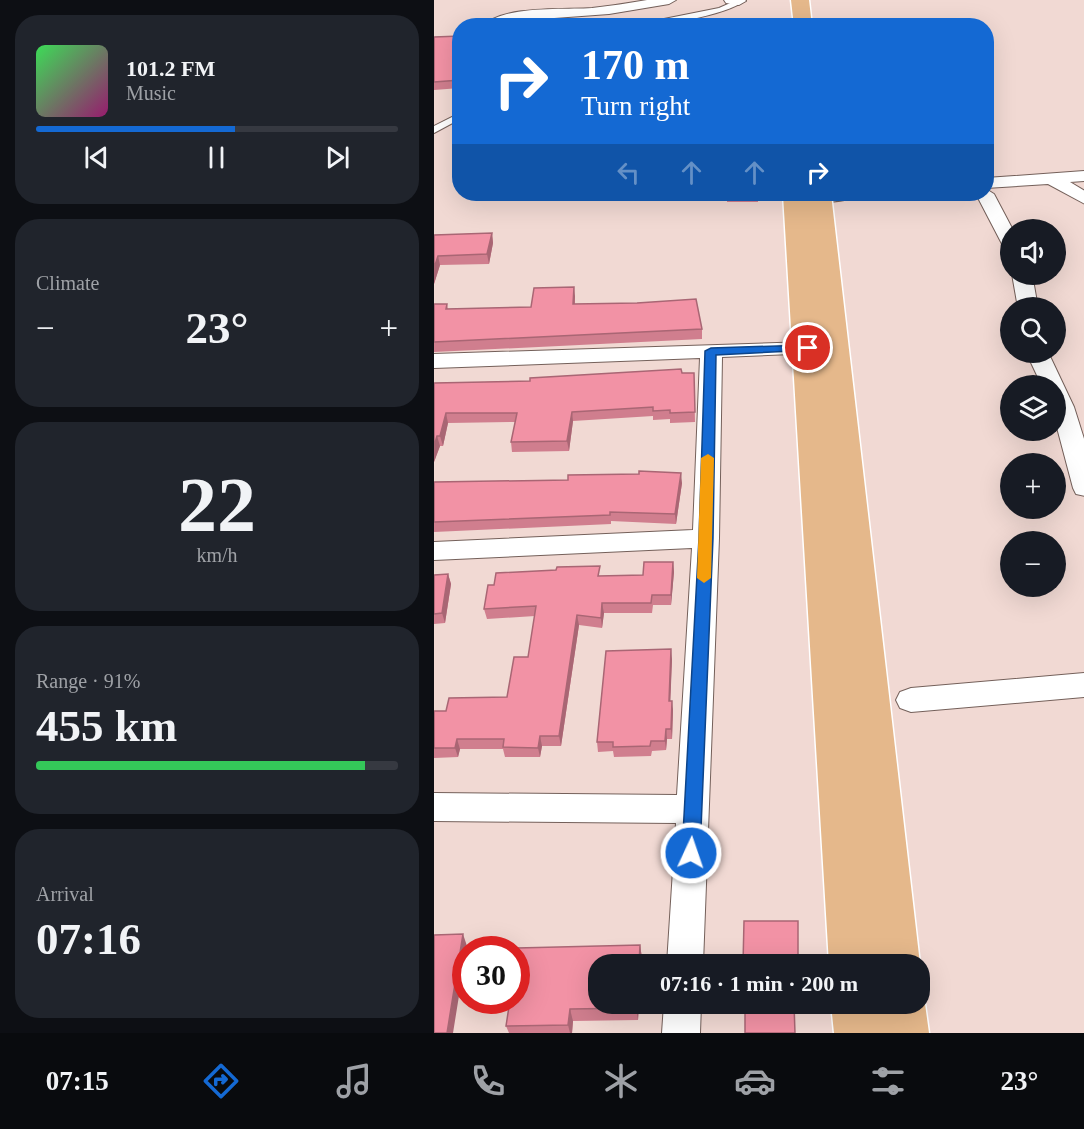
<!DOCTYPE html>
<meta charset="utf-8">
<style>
:root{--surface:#171b24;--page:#20242c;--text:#f1f3f6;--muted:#9ea1a6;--line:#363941;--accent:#1469d3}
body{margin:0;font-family:Georgia,serif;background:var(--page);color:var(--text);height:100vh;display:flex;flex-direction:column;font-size:22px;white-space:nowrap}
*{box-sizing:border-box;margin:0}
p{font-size:20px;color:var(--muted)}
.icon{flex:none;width:33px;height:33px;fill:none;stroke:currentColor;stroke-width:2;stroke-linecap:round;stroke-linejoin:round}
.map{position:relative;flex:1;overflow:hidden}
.drawer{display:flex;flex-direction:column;gap:15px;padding:15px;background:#0d0f14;width:434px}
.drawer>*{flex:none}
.guide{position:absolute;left:18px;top:18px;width:542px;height:183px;border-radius:24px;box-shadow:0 6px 24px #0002;background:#1469d3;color:#fff;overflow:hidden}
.controls{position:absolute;left:566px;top:219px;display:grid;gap:12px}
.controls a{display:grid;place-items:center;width:66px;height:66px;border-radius:50%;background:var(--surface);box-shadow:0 6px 24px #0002;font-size:30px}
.speed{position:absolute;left:18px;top:936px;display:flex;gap:12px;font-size:30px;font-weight:700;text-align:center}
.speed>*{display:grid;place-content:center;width:78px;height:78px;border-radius:50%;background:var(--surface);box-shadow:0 6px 24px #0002;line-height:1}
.speed .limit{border:9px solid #d22;background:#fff;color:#111}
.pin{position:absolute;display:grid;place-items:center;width:51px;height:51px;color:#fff;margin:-26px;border:3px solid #fff;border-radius:50%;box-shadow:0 2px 6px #0007}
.me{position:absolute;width:66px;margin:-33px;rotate:3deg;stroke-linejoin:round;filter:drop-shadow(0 0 4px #0008)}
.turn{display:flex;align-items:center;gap:21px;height:126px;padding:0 30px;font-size:27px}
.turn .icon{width:78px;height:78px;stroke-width:2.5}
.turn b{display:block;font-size:42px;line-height:51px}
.lanes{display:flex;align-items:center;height:57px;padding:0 30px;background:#0003;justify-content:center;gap:30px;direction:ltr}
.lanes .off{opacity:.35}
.big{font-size:45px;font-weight:600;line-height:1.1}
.drawer .card{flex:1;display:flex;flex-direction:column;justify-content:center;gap:9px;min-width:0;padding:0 21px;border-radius:24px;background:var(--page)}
.drawer .dial{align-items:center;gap:0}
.dial b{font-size:78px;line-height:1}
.song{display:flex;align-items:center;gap:18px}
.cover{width:72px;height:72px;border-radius:9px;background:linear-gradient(135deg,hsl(130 70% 55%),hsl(320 70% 35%))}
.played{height:6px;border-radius:3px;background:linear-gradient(90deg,var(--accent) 55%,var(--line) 55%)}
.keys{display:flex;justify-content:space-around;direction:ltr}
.heat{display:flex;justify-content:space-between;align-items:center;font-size:33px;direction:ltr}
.charge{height:9px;border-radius:4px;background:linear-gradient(90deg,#34c759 91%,var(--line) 0)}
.trip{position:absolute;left:154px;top:954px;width:342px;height:60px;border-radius:24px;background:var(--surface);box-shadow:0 6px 24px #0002;font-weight:600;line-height:60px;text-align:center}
.tabs{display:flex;height:96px;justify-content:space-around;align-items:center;background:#090b0e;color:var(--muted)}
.tabs .icon{width:42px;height:42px}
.tabs .current{color:var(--accent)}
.tabs b{font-size:27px;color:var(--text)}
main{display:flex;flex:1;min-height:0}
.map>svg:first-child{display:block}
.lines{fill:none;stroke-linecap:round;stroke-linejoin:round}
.service-casing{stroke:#74605a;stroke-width:2}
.minor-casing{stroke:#74605a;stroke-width:2}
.primary-casing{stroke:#fff;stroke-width:3}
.service{fill:#fff;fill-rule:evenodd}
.minor{fill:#fff;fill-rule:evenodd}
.primary{fill:#e5b88b;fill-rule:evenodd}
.wall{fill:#d07e8e}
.shaded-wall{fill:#a96674}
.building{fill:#f292a5;stroke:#a96674;stroke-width:1.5}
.route{fill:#1469d3;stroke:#0d4489;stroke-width:1.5}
.slow{fill:#f59e0b}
</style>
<main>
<section class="drawer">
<div class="card">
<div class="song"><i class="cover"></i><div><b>101.2 FM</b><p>Music</p></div></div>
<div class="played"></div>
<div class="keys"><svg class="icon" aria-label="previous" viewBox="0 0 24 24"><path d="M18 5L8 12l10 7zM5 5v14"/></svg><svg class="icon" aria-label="pause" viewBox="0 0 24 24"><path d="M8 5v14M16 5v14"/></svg><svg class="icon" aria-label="next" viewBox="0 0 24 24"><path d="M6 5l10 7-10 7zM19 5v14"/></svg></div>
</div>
<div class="card"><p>Climate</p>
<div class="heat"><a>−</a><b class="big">23°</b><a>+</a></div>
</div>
<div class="card dial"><b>22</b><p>km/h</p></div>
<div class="card"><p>Range · 91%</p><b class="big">455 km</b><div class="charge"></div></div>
<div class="card"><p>Arrival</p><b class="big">07:16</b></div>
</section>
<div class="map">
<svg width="651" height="1033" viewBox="0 0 651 1033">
<rect width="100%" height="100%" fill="#f1d9d3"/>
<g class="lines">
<defs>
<path id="service" d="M 303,0 L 312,0 C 289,17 224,26 195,26 L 285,8 Z
M 26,113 L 26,119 L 0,133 L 0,126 Z"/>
<path id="minor" d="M 213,0 L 242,0 L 235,4 L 175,14 L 93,20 L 67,26 L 49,26 C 70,5 130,10 158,8 C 176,6 195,3 213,0 Z
M 290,0 L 311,0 L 312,1 L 305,5 L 292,3 Z
M 651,171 L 651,181 L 636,182 L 651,191 L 651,204 L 614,184 L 552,188 L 552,178 Z
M 552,189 L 560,194 L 579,230 L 576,230 L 576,248 L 569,246 L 567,242 L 542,194 L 552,194 Z
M 379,194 L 423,194 L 420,198 C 408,201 392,203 380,200 L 377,196 Z
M 578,274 L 598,274 L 604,308 L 584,308 Z
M 374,342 L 382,343 L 385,348 L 382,353 L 288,357 L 285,538 L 269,964 L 233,964 L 242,823 L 0,821 L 0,793 L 243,795 L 258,548 L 0,560 L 0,542 L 259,530 L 266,358 L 0,368 L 0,354 Z
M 592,352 L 614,352 L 640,407 L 651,442 L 651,496 L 642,494 L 639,488 L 621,420 L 621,386 L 608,386 Z
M 651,673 L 651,697 L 477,712 L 466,708 L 462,700 L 466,692 L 477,688 Z
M 230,1004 L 267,1004 L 266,1033 L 228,1033 Z"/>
<path id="primary" d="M 357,0 L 375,0 L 378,26 L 360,26 Z
M 349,194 L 373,194 L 396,460 L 373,194 L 397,194 L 486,964 L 486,965 L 395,964 Z
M 486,992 L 491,1004 L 495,1033 L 400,1033 L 397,1004 L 486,1004 Z"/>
</defs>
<use href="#service" class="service-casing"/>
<use href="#minor" class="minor-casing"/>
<use href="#primary" class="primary-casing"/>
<use href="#service" class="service"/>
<use href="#minor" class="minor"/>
<use href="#primary" class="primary"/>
</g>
<path class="wall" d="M 26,36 L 26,88 L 0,90 L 0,37 Z
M 293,194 L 324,194 L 324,202 L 293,202 Z
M 58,233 L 59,243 L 55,264 L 6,265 L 0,284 L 0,235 Z
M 141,296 L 141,304 L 268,329 L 268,339 L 0,352 L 0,304 L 13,304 L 14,309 L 97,307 Z
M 260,373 L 261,422 L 236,423 L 236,419 L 219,420 L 219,416 L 139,421 L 135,451 L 78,452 L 77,442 L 81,422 L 14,423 L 9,446 L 6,446 L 0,462 L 0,383 L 96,381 Z
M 0,482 L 248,483 L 242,524 L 177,521 L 177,524 L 0,532 Z
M 239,562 L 240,572 L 237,605 L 219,605 L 218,613 L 170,613 L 168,628 L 145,625 L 127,746 L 108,746 L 106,757 L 71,757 L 69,749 L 26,749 L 24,757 L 0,758 L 0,711 L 12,711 L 73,697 L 94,657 L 101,616 L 53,619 L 50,609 L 167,576 L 209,575 Z
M 14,574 L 17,584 L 11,623 L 0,624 L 0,575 Z
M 238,659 L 236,701 L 239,710 L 238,739 L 233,739 L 232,750 L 218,751 L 217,756 L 180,757 L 179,751 L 164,752 L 163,742 Z
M 206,945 L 208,958 L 204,1020 L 139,1021 L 138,1033 L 75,1033 L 72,1026 Z
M 308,1004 L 364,1004 L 363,1012 L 308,1010 Z"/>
<path class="shaded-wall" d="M 58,233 L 59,243 L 55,264 L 53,254 Z
M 4,256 L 6,265 L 0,284 L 0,268 Z
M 140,287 L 141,296 L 140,314 L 139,304 Z
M 138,412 L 139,421 L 135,451 L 133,441 Z
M 12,413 L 14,423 L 9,446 L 6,436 Z
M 3,436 L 6,446 L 0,462 L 0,446 Z
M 247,473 L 248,483 L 242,524 L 241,514 Z
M 239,562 L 240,572 L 237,605 L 237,595 Z
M 14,574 L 17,584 L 11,623 L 8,613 Z
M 168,603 L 170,613 L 168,628 L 167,618 Z
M 143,615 L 145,625 L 127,746 L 125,736 Z
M 237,649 L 238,659 L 236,711 L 235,701 Z
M 238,701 L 239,710 L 238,739 L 237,729 Z
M 232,729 L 233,739 L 232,750 L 231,741 Z
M 106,736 L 108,746 L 106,757 L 104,748 Z
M 23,739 L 26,749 L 24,757 L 21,748 Z
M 29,934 L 33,946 L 19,1033 L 13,1033 Z
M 206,945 L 208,958 L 208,964 L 205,964 Z
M 203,1004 L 205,1004 L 204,1020 L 202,1008 Z
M 136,1009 L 139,1021 L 138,1033 L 136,1033 L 134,1025 Z"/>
<path class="building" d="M 26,36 L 26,80 L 0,82 L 0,37 Z
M 58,233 L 53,254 L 4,256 L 0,268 L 0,235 Z
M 140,287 L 139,304 L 203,303 L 262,299 L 268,329 L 0,342 L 0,304 L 13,304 L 12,309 L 97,307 L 100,288 Z
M 247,369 L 248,373 L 260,373 L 261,412 L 236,413 L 236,410 L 219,411 L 219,407 L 138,412 L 133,441 L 77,442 L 83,413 L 12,413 L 6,436 L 3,436 L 0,446 L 0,383 L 96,381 L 96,378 Z
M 205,471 L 247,473 L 241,514 L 176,512 L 176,515 L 0,522 L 0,482 L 134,480 L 134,475 L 205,474 Z
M 210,562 L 239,562 L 237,595 L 218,595 L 217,603 L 168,603 L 167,618 L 143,615 L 125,736 L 106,736 L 104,748 L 69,747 L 70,739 L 23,739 L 21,748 L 0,748 L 0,711 L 12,711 L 15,698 L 73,697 L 80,657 L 94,657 L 102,606 L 50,609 L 54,585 L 60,585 L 62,573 L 122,570 L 123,567 L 166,566 L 164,576 L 209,575 Z
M 14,574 L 8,613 L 0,614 L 0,575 Z
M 237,649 L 235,701 L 238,701 L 237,729 L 232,729 L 231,741 L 217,741 L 216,746 L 179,747 L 179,742 L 163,742 L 172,651 Z
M 310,921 L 364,921 L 364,964 L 309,964 Z
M 29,934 L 13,1033 L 0,1033 L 0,935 Z
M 206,945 L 205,964 L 165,964 L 165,1004 L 203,1004 L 202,1008 L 136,1009 L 134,1025 L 72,1026 L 76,1000 L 82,1000 L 82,954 L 83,948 Z
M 311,1004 L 360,1004 L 361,1033 L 311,1033 Z"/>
<path class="route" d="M 374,345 L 378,346 L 378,350 L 282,355 L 279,538 L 266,853 L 264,859 L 257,861 L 251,859 L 248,853 L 265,538 L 271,351 L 277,348 Z"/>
<path class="slow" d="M 274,454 L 280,458 L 277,578 L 270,583 L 263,578 L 267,458 Z"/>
</svg>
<div class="controls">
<a><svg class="icon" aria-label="sound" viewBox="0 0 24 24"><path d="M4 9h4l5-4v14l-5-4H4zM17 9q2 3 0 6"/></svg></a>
<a><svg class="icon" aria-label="search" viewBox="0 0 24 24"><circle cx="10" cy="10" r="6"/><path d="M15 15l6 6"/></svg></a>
<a><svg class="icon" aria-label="layers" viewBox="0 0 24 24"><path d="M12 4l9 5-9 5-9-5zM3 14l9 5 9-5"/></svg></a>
<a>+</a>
<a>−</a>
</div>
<div class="speed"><div class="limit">30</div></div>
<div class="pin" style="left:374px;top:348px;background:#d93025"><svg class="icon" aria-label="arrive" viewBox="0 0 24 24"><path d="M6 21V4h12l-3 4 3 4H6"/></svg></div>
<svg class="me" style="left:257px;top:853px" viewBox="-20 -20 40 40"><circle r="17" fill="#1469d3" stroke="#fff" stroke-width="3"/><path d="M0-11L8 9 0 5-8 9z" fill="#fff"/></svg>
<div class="trip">07:16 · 1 min · 200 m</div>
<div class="guide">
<div class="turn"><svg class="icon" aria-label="right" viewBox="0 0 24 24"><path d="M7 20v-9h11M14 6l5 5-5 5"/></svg><div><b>170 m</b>Turn right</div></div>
<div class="lanes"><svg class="icon off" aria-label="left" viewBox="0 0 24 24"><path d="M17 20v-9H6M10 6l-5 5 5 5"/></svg><svg class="icon off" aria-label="ahead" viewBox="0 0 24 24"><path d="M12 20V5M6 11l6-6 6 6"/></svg><svg class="icon off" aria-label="ahead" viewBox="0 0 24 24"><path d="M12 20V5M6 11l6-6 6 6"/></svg><svg class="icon" aria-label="right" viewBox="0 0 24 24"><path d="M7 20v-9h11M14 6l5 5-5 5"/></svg></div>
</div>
</div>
</main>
<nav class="tabs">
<b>07:15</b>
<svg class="icon current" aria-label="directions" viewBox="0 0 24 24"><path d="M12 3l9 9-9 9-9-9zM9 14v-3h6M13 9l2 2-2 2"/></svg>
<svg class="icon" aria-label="music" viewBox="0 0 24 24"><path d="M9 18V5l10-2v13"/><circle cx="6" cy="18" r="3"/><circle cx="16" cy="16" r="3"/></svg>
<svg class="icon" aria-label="phone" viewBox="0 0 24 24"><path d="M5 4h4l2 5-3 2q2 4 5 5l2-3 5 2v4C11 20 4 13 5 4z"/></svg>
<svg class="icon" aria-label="climate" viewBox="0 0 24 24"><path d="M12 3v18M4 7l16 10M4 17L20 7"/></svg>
<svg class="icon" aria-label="car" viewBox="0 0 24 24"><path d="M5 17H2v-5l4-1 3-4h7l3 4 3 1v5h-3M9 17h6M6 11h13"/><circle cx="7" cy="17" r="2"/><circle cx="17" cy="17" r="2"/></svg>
<svg class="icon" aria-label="filters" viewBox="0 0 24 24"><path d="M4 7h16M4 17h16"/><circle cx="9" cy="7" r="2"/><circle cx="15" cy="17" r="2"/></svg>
<b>23°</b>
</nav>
